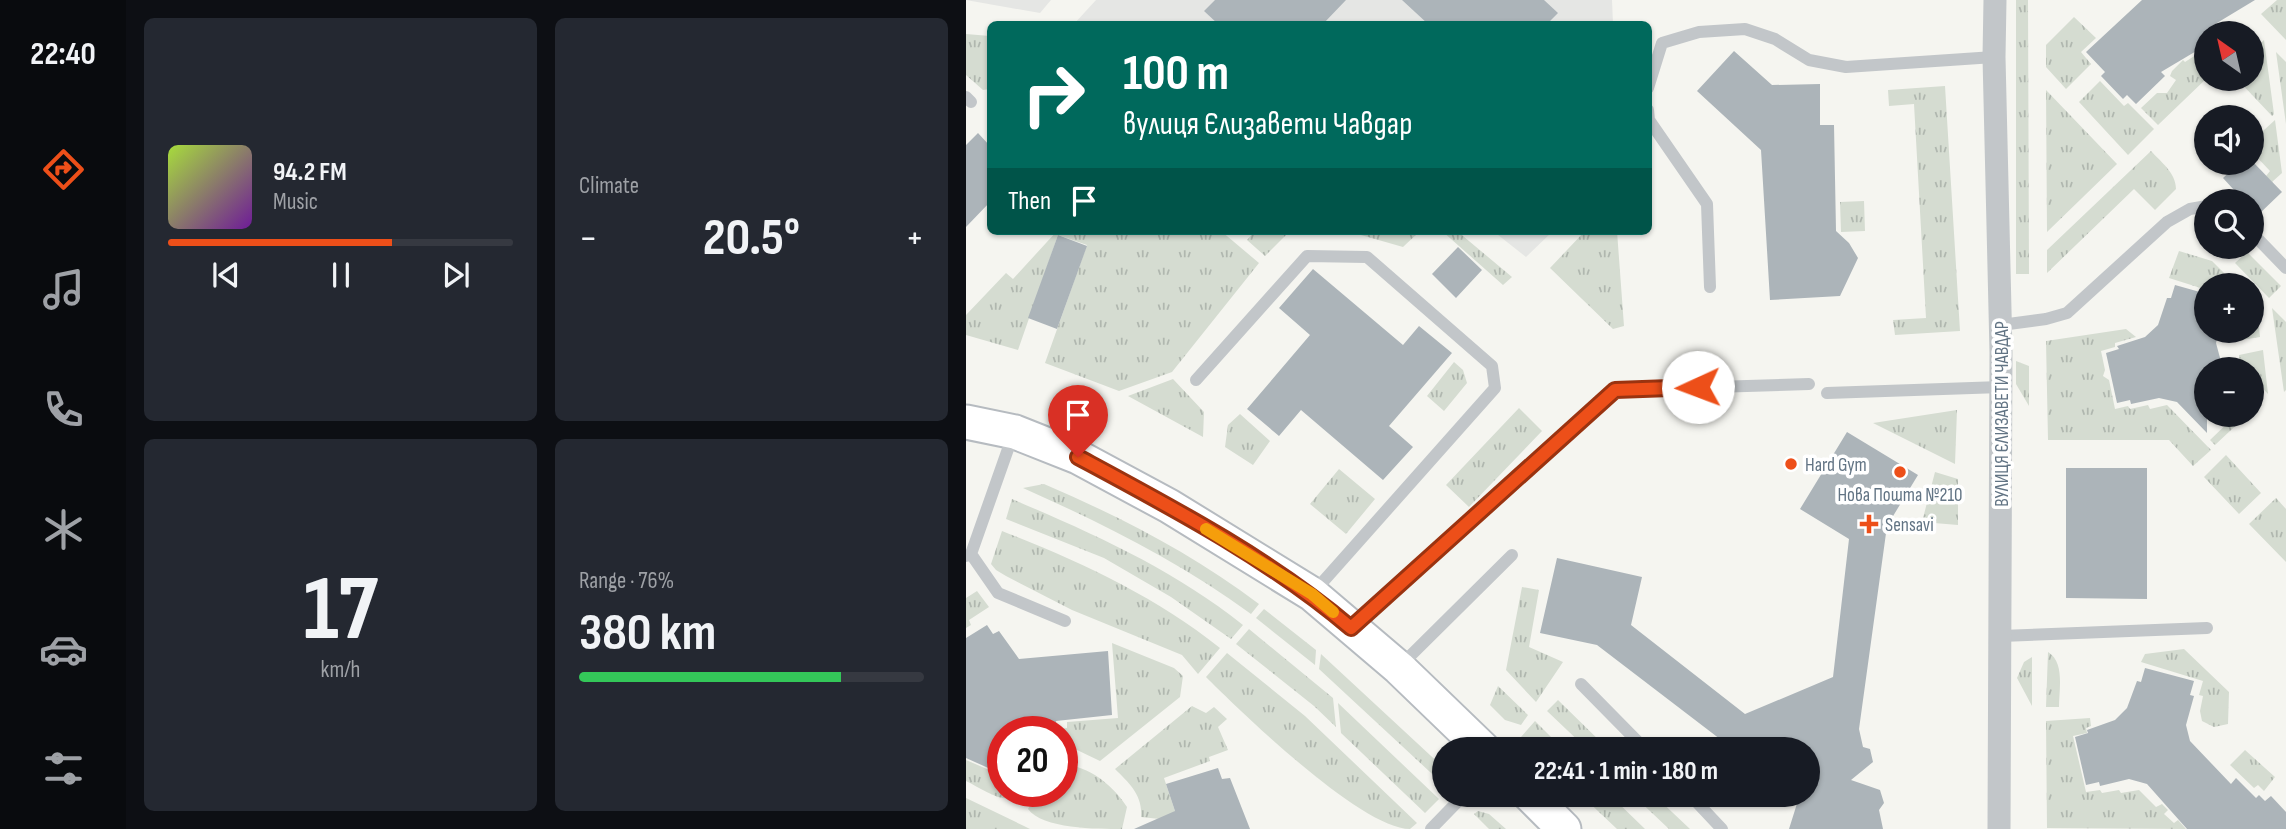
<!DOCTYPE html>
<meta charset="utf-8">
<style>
:root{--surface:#171b24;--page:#242831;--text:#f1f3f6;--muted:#9ea1a6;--line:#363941;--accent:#ed4f19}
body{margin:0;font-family:"Sofia Sans Condensed",sans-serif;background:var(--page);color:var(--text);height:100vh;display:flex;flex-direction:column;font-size:26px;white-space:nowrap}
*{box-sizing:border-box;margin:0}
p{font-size:23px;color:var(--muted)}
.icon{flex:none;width:38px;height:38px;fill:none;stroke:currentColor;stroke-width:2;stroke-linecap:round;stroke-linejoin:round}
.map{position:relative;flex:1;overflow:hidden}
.panel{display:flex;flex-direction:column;gap:18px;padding:18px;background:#0d0f14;width:840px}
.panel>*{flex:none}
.banner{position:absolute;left:21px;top:21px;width:665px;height:214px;border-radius:10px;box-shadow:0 2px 5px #0004;background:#00695c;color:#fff;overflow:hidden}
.needle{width:46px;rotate:326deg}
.controls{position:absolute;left:1228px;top:21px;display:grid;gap:14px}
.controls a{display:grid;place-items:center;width:70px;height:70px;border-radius:50%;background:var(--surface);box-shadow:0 2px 5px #0004;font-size:35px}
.speed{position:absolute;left:21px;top:716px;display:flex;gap:14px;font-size:35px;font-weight:700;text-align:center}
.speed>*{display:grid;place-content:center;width:91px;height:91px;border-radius:50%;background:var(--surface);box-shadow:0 2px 5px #0004;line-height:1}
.speed .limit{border:10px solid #d22;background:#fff;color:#111}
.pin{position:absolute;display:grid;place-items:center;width:60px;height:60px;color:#fff;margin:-72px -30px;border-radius:50% 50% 50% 0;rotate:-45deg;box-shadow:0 0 7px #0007}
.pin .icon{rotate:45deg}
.me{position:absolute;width:77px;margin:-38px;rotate:268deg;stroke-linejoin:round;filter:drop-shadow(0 0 5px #0008)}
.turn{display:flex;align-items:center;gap:24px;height:147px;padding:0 21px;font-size:32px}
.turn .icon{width:91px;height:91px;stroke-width:2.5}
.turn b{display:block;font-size:49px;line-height:60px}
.then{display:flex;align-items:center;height:66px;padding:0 21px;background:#0003;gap:14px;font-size:26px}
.big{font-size:52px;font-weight:700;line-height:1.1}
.panel .card{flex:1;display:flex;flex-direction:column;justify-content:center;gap:10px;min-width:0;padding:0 24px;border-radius:10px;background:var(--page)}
.panel .dial{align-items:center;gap:0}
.dial b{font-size:91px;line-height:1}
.song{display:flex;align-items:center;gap:21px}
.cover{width:84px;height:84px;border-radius:10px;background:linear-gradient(135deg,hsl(80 70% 55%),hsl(280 70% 35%))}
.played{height:7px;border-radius:4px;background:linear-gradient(90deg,var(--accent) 65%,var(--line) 65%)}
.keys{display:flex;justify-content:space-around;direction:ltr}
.heat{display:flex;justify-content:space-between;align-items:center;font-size:38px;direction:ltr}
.charge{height:10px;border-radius:5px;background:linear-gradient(90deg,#34c759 76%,var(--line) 0)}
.panel .tiles{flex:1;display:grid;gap:18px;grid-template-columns:repeat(2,1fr)}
.trip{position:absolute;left:466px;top:737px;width:388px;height:70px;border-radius:35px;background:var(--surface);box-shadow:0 2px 5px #0004;font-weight:700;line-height:70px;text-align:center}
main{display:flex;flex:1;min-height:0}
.tab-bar{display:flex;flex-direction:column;width:126px;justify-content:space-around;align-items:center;background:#090b0e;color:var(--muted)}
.tab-bar .icon{width:49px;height:49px}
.tab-bar .active{color:var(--accent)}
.tab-bar b{font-size:32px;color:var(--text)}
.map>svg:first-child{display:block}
.built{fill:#e5e6e4}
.grass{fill:url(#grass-tufts)}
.building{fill:#acb4b9}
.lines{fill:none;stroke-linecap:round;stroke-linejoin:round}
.secondary-casing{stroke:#b6bbc0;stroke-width:37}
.lane{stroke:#c2c6c9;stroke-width:12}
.street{stroke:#c2c6c9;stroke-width:23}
.secondary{stroke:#fff;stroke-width:33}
.route-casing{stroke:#9a3310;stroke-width:18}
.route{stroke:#ed4f19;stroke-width:12}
.slow{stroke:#f59e0b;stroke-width:12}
.poi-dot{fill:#ed4f19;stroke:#fff;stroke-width:2.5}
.labels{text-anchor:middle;stroke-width:7;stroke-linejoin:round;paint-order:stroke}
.street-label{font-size:19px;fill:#627484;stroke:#fff}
.poi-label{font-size:19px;fill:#627484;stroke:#fff;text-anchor:start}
</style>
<main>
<nav class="tab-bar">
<b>22:40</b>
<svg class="icon active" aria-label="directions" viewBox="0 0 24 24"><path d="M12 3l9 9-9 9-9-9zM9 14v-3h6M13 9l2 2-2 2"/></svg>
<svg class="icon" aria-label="music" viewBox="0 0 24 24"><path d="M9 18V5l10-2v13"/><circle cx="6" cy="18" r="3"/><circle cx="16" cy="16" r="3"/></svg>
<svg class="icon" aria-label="phone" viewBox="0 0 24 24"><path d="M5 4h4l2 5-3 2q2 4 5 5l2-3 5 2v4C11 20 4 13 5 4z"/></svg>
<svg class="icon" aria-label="climate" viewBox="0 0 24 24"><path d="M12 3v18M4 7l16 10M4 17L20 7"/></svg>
<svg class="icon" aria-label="car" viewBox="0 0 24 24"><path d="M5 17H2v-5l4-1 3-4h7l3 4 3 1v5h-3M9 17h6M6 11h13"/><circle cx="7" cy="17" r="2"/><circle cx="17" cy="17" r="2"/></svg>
<svg class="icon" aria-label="filters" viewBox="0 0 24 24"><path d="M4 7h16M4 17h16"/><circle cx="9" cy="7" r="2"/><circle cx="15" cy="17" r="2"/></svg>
</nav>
<section class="panel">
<div class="tiles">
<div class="card">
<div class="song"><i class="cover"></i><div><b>94.2 FM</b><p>Music</p></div></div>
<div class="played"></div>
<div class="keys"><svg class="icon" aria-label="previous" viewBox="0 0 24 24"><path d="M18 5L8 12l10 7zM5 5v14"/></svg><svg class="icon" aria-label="pause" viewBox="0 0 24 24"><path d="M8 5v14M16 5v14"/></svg><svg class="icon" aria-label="next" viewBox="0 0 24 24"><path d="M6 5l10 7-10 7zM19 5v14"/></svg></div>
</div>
<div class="card"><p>Climate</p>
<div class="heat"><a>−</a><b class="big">20.5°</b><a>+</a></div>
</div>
<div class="card dial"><b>17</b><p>km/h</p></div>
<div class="card"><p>Range · 76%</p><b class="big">380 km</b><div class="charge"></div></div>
</div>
</section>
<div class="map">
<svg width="1320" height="829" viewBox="0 0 1320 829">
<defs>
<pattern id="grass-tufts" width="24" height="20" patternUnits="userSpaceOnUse" patternTransform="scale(1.75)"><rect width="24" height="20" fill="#d5dcd1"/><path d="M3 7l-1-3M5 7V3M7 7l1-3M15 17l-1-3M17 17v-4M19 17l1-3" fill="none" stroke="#b0b7af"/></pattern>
</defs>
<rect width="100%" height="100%" fill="#f5f5f0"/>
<path class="built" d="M 0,0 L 85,0 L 74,13 Z
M 130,0 L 646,0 L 647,24 L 108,24 Z
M 527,231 L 587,231 L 560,257 Z"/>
<path class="grass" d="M 1050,0 L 1062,0 L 1063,274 L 1050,274 Z
M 1311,0 L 1320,0 L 1320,40 L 1295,14 Z
M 1108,17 L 1130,38 L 1115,52 L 1125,64 L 1100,89 L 1080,67 L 1080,45 Z
M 0,34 L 24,36 L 24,89 L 17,90 L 0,75 Z
M 1298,40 L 1308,114 L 1306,116 L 1271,79 L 1286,79 L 1286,51 Z
M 1241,44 L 1241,78 L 1192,125 L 1175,108 L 1191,93 L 1201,93 L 1210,80 L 1204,76 L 1206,71 L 1217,60 L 1219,62 L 1236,51 Z
M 1310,52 L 1320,62 L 1320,124 Z
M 1134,81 L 1158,106 L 1162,103 L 1188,129 L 1162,155 L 1113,102 Z
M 979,86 L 994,331 L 929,335 L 927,320 L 960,318 L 948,104 L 923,106 L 922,90 Z
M 1080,90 L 1151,164 L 1081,232 Z
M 1309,120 L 1316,173 L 1306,182 L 1300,176 L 1304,171 L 1286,152 L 1286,141 Z
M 1185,151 C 1195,162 1210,173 1210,189 L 1189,210 L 1168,189 L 1081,273 L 1081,250 Z
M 898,201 L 899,231 L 875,232 L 874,202 Z
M 91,231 L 255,231 L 293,263 L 206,372 L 153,391 L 79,363 L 121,245 L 92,235 L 52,350 L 0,335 L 0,315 L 40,273 L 47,279 Z
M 289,231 L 366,231 L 323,232 L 299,256 L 281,240 Z
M 381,231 L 454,231 L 437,247 Z
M 476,231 L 491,231 L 546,277 L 537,285 Z
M 619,231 L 651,231 L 658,326 L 647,329 L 584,268 Z
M 1213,251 L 1246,261 L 1270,285 L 1241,285 L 1241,290 L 1203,278 Z
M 1281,252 L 1315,286 L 1303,298 L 1269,263 Z
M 1286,302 L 1291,307 L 1294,337 L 1269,341 L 1266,331 L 1286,331 Z
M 1306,308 L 1320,322 L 1320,390 L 1318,392 Z
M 1160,329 L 1170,337 L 1149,343 L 1149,347 L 1135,351 L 1139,370 L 1137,376 L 1143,380 L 1149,409 L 1162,406 L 1164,409 L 1182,405 L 1184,409 L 1201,405 L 1245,450 L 1227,466 L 1203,440 L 1082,440 L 1080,341 Z
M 1297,350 L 1302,394 L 1286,377 L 1286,369 L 1279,369 L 1274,364 L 1273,355 Z
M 1050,361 L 1063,366 L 1063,406 L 1050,384 Z
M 488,362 L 497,370 L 501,383 L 478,411 L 461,396 Z
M 207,379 L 238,412 L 237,437 L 162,396 Z
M 553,408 L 576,431 L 503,507 L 480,485 Z
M 991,410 L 989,464 L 907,423 Z
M 274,414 L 304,441 L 287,465 L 259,447 L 262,425 Z
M 1270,415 L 1281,415 L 1249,445 L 1244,440 Z
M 1260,455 L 1295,493 L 1273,514 L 1238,477 Z
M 373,469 L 409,499 L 380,534 L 344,504 Z
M 969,472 L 992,479 L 992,525 L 956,522 Z
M 78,484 C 155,517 227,554 293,604 L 285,614 C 214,562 138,524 57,488 Z
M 1310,498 L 1320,509 L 1320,562 L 1283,524 Z
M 46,499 C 128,534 207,569 277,625 L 265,639 L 205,597 L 138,558 L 40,519 Z
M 36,531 C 113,561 189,596 254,648 L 232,674 L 216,655 L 106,610 L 40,576 L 30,570 L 25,564 Z
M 556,587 L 573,590 L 563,647 L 597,662 L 570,702 L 540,670 Z
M 11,591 L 23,607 L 3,620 L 5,625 L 0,628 L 0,598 Z
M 298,609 L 350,650 L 349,665 L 290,618 Z
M 283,629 L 367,698 L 370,727 L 348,706 L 270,644 Z
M 146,643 L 208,668 L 217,676 L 214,697 L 134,761 L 111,750 L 96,748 L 96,732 L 90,731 L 93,729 L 101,728 L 101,722 L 152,718 Z
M 1218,649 L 1263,692 L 1262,724 L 1248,727 L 1236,721 L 1234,711 L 1237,696 L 1233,695 L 1237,681 L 1175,662 L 1179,654 Z
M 1082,652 C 1099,662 1093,690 1093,707 L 1080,707 Z
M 261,653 L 339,716 L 451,823 L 444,829 C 396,829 277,714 240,677 Z
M 355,654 L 478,768 L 478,785 L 353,669 Z
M 1066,657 L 1066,706 L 1051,678 L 1058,662 Z
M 532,686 L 562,715 L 555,725 L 539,720 L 524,705 Z
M 592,700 L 642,749 L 621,749 L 581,711 Z
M 372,703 L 473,799 L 459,813 L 375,733 Z
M 226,706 L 240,713 L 248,707 L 261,719 L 252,727 L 262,750 L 243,757 L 244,761 L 198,778 L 209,811 L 203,820 L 175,817 C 177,795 163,783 149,769 Z
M 1124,718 L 1125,726 L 1120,728 L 1121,733 L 1107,736 L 1120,792 L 1134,790 L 1136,793 L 1153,790 L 1155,793 L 1173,790 L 1190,807 L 1196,804 L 1202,810 L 1198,814 L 1208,823 L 1212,820 L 1220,829 L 1081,828 L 1080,721 Z
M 569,721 L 597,749 L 567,749 L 555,737 Z
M 1279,750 L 1309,777 L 1298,791 L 1292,785 L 1288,788 L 1264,765 Z
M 0,760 L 35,775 L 37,771 L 37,791 L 59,791 C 41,809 19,790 0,781 Z
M 103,765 C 127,769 148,787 161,807 L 156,829 C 131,829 76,829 62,809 L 73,791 L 96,791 L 96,767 Z
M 615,795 L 644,795 L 679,829 L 651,829 Z
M 667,795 L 688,795 L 724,829 L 703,829 Z
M 0,798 L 58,826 L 64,829 L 0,829 Z
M 512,811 L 523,814 L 540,829 L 523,829 L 508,814 Z"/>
<path class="building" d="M 249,0 L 380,0 L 357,24 L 252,24 L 238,11 Z
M 436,0 L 578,0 L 592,13 L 581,24 L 462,24 Z
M 1176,0 L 1289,0 L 1241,29 L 1241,37 L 1232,50 L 1195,72 L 1199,76 L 1170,104 L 1161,95 L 1157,99 L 1135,76 L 1139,72 L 1120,52 Z
M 768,51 L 806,85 L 854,84 L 854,125 L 868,125 L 870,231 L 883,243 L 892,258 L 874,296 L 804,300 L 795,150 L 731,91 Z
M 12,133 L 24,146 L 24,202 L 0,227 L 0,145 Z
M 1273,163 L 1288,163 L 1316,192 L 1292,215 L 1286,209 L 1286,201 L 1278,201 L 1257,178 Z
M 92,235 L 121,246 L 91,329 L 62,318 Z
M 492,247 L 516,270 L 490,298 L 466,274 Z
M 347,269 L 437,345 L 453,326 L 486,353 L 423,426 L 447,447 L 417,480 L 335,410 L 313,436 L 281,409 L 344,335 L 313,308 Z
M 1209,285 L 1241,294 L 1241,331 L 1253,331 L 1250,343 L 1257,369 L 1241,369 L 1241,433 L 1211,402 L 1193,398 L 1165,404 L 1164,400 L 1151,403 L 1140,353 L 1153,349 L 1151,346 L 1179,337 L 1192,325 L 1201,298 L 1205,298 Z
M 881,432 L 952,475 L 921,526 L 893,729 L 897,747 L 904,749 L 907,762 L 885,780 L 914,790 L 918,803 L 913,810 L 917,829 L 823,829 L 834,794 L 842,794 L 842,749 L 767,749 L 631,645 L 574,633 L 591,558 L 676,577 L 665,625 L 779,714 L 867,677 L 883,539 L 834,509 Z
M 1100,468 L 1181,468 L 1181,599 L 1100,598 Z
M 21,625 L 27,634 L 33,631 L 53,659 L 142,651 L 146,715 L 90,721 L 91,729 L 78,732 L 37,732 L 37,755 L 29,771 L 0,758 L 0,638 Z
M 1179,668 L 1228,681 L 1224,695 L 1228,696 L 1220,725 L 1224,741 L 1265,784 L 1270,778 L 1290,798 L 1293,795 L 1299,801 L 1305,796 L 1320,812 L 1320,829 L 1221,829 L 1181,784 L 1163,779 L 1134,786 L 1133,782 L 1120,785 L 1109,737 L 1122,733 L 1121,730 L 1149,720 L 1161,708 L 1171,681 L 1175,682 Z
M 252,768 L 256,779 L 264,778 L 284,829 L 168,829 L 209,811 L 200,784 Z"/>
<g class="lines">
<defs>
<path id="secondary" d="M 0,422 L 49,432 L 112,457 L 203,506 L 346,594 L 433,668 L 517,749
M 563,794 L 598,829"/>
</defs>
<use href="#secondary" class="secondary-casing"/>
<path class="lane" d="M 682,88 L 696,43 L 733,32 L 779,29 L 809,39 L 843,60 L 880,67 L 1028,57
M 0,97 L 5,102
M 682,110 L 683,120 L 741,204 L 744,287
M 1286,233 L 1320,268
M 1035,325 L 1080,319 L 1101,313 L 1201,222 L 1224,209 L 1241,206
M 230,380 L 341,256 L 401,257 L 526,366 L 529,388 L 346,594
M 861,393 L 1035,387
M 5,554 L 32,593 L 99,621
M 0,556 L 5,554 L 48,432
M 387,626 L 649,390 L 843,384
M 1035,636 L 1241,628
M 433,667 L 546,555
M 615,684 L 679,749
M 723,794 L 756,829
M 465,829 L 499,794"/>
<path class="street" d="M 1029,0 L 1028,57 L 1035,352 L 1033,829"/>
<use href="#secondary" class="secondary"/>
</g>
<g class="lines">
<defs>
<path id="route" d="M 112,457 C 205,507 304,559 385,628 L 649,390 L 732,387"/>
</defs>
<use href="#route" class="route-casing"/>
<use href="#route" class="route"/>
<path class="slow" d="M 240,529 L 346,594 L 367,612"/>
</g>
<g class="poi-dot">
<circle cx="825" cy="464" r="7"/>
<circle cx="934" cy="472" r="7"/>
<path d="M899.5 513.5h7v7h7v7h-7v7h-7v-7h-7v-7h7z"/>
</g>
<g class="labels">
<g class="street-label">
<text transform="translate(1035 414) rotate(-90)" y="7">ВУЛИЦЯ ЄЛИЗАВЕТИ ЧАВДАР</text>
</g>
<g class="poi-label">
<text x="839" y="471">Hard Gym</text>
<text x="934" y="501" text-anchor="middle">Нова Пошта №210</text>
<text x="919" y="531">Sensavi</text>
</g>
</g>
</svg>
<div class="controls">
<a><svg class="needle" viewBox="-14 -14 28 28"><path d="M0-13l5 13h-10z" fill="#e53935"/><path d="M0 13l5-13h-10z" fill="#9ea1a6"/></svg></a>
<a><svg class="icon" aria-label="sound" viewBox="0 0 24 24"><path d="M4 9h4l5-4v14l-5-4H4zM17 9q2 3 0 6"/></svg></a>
<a><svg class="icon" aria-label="search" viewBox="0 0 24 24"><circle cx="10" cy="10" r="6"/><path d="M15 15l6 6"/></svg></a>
<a>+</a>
<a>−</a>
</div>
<div class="speed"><div class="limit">20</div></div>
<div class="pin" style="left:112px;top:457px;background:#d93025"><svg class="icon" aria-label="arrive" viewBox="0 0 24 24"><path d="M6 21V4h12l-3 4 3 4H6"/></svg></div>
<svg class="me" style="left:732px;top:387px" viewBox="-20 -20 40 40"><circle r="19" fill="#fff"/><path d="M0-13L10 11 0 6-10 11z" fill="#ed4f19"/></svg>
<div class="trip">22:41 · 1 min · 180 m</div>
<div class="banner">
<div class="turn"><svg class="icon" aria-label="right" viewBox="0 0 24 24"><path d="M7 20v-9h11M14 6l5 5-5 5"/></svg><div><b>100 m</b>вулиця Єлизавети Чавдар</div></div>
<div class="then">Then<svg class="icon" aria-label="arrive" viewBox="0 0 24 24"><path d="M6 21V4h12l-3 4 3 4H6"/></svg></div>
</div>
</div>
</main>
